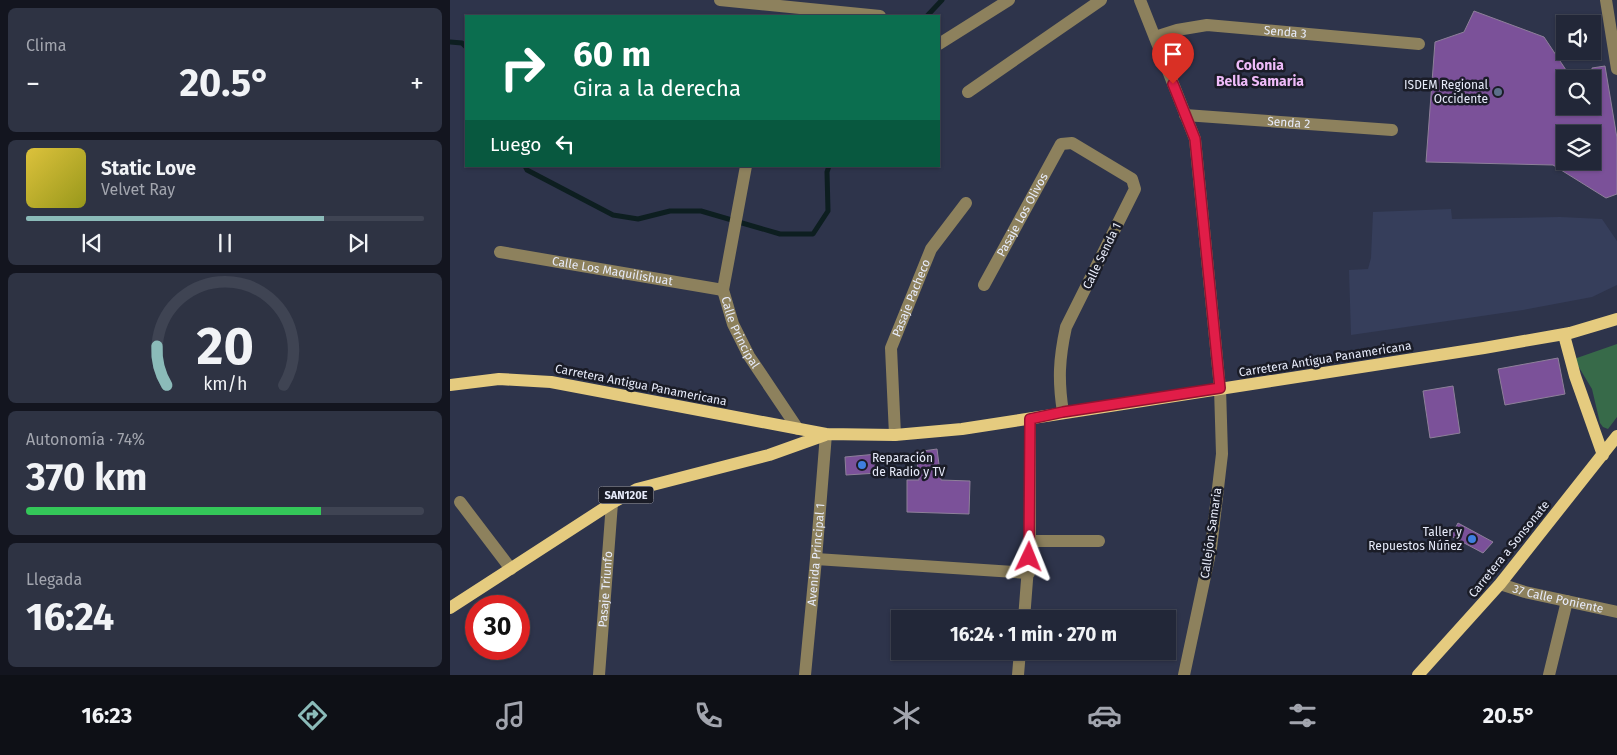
<!DOCTYPE html>
<html lang="es">
<meta charset="utf-8">
<style>
:root{--surface:#222738;--page:#2e3343;--text:#f1f3f6;--muted:#a2a5ae;--line:#3f4453;--accent:#8bbbb9}
body{margin:0;font-family:"Fira Sans",sans-serif;background:var(--page);color:var(--text);height:100vh;display:flex;flex-direction:column;font-size:19px;white-space:nowrap}
*{box-sizing:border-box;margin:0}
p{font-size:16px;color:var(--muted)}
.icon{flex:none;width:28px;height:28px;fill:none;stroke:currentColor;stroke-width:2;stroke-linecap:round;stroke-linejoin:round}
.map{position:relative;flex:1;overflow:hidden}
.sheet{display:flex;flex-direction:column;gap:8px;padding:8px;background:#13151f;width:450px}
.sheet>*{flex:none}
.guide{position:absolute;left:15px;top:15px;width:475px;height:152px;border-radius:0px;box-shadow:0 1px 4px #0004,0 0 0 1px var(--line);background:#0b6e4f;color:#fff;overflow:hidden}
.controls{position:absolute;left:1106px;top:15px;display:grid;gap:10px}
.controls a{display:grid;place-items:center;width:45px;height:45px;border-radius:0px;background:var(--surface);box-shadow:0 1px 4px #0004,0 0 0 1px var(--line);font-size:25px}
.speed{position:absolute;left:15px;top:595px;display:flex;gap:10px;font-size:25px;font-weight:700;text-align:center}
.speed>*{display:grid;place-content:center;width:65px;height:65px;border-radius:50%;background:var(--surface);box-shadow:0 1px 4px #0004,0 0 0 1px var(--line);line-height:1}
.speed .limit{border:8px solid #d22;background:#fff;color:#111}
.pin{position:absolute;display:grid;place-items:center;width:42px;height:42px;color:#fff;margin:-51px -21px;border-radius:50% 50% 50% 0;rotate:-45deg;box-shadow:0 0 5px #0007}
.pin .icon{rotate:45deg}
.me{position:absolute;width:55px;margin:-28px;rotate:2deg;stroke-linejoin:round;filter:drop-shadow(0 0 4px #0008)}
.turn{display:flex;align-items:center;gap:18px;height:105px;padding:0 25px;font-size:22px}
.turn .icon{width:65px;height:65px;stroke-width:2.5}
.turn b{display:block;font-size:35px;line-height:42px}
.then{display:flex;align-items:center;height:48px;padding:0 25px;background:#0003;gap:10px;font-size:19px}
.big{font-size:38px;font-weight:700;line-height:1.1}
.sheet .tile{flex:1;display:flex;flex-direction:column;justify-content:center;gap:8px;min-width:0;padding:0 18px;border-radius:8px;background:var(--page)}
.sheet .dial{align-items:center;gap:0}
.dial svg{height:130px;overflow:visible;fill:none;stroke:var(--line);stroke-width:7;stroke-linecap:round;text-anchor:middle}
.dial text{fill:var(--text);stroke:none}
.song{display:flex;align-items:center;gap:15px}
.cover{width:60px;height:60px;border-radius:8px;background:linear-gradient(135deg,hsl(50 70% 55%),hsl(60 70% 35%))}
.played{height:5px;border-radius:2px;background:linear-gradient(90deg,var(--accent) 75%,var(--line) 75%)}
.keys{display:flex;justify-content:space-around;direction:ltr}
.heat{display:flex;justify-content:space-between;align-items:center;font-size:28px;direction:ltr}
.charge{height:8px;border-radius:4px;background:linear-gradient(90deg,#34c759 74%,var(--line) 0)}
.trip{position:absolute;left:441px;top:610px;width:285px;height:50px;border-radius:0px;background:var(--surface);box-shadow:0 1px 4px #0004,0 0 0 1px var(--line);font-weight:700;line-height:50px;text-align:center}
.tabs{display:flex;height:80px;justify-content:space-around;align-items:center;background:#0e1016;color:var(--muted)}
.tabs .icon{width:35px;height:35px}
.tabs .selected{color:var(--accent)}
.tabs b{font-size:22px;color:var(--text)}
main{display:flex;flex:1;min-height:0}
.map>svg:first-child{display:block}
.built{fill:#363e5b}
.green{fill:#376a49}
.lines{fill:none;stroke-linecap:round;stroke-linejoin:round}
.stream{stroke:#0d1e20;stroke-width:5}
.building{fill:#7b5199;stroke:#8e809a;fill-rule:evenodd}
.minor{stroke:#8d815d;stroke-width:12}
.major{stroke:#e5cb7f;stroke-width:12}
.route-casing{stroke:#92132f;stroke-width:12}
.route{stroke:#e11d48;stroke-width:9}
.service-dot{fill:#5c6f8a;stroke:#1a1c27;stroke-width:2}
.shop-dot{fill:#3f7fe0;stroke:#1a1c27;stroke-width:2}
.labels{text-anchor:middle;stroke-width:5;stroke-linejoin:round;paint-order:stroke}
.shield{fill:#1a1c27;stroke:#aaadbb;stroke-width:1}
.shield-label{font-size:11px;font-weight:bold;fill:#e7ebfa}
.street-label{font-size:12px;fill:#e7ebfa;stroke:#1a1c27}
.poi-label{font-size:12px;fill:#e7ebfa;stroke:#1a1c27;text-anchor:end}
.neighbourhood-label{font-size:14px;font-weight:bold;fill:#efbbf9;stroke:#1a1c27}
</style>
<main>
<section class="sheet">
<div class="tile"><p>Clima</p>
<div class="heat"><a>−</a><b class="big">20.5°</b><a>+</a></div>
</div>
<div class="tile">
<div class="song"><i class="cover"></i><div><b>Static Love</b><p>Velvet Ray</p></div></div>
<div class="played"></div>
<div class="keys"><svg class="icon" aria-label="previous" viewBox="0 0 24 24"><path d="M18 5L8 12l10 7zM5 5v14"/></svg><svg class="icon" aria-label="pause" viewBox="0 0 24 24"><path d="M8 5v14M16 5v14"/></svg><svg class="icon" aria-label="next" viewBox="0 0 24 24"><path d="M6 5l10 7-10 7zM19 5v14"/></svg></div>
</div>
<div class="tile dial"><svg viewBox="0 0 100 80">
<path d="M14 69A42 42 0 1 1 86 69"/>
<path d="M14 69A42 42 0 0 1 8 45" stroke="#8bbbb9"/>
<text x="50" y="56" font-size="32" font-weight="700">20</text>
<text x="50" y="72" font-size="11">km/h</text>
</svg></div>
<div class="tile"><p>Autonomía · 74%</p><b class="big">370 km</b><div class="charge"></div></div>
<div class="tile"><p>Llegada</p><b class="big">16:24</b></div>
</section>
<div class="map">
<svg width="1167" height="675" viewBox="0 0 1167 675">
<rect width="100%" height="100%" fill="#2e344b"/>
<path class="built" d="M 1001,209 L 1002,219 L 1110,217 L 1152,219 L 1167,241 L 1167,285 L 1142,297 L 1073,310 L 901,335 L 899,270 L 918,269 L 921,258 L 923,212 Z"/>
<path class="green" d="M 1167,344 L 1167,417 L 1158,429 L 1153,427 L 1150,423 L 1142,389 L 1124,359 Z"/>
<g class="lines">
<path class="stream" d="M 477,16 L 492,0
M 0,42 L 12,43 L 16,47
M 75,166 L 77,170 L 163,215 L 188,219 L 220,211 L 251,211 L 330,234 L 363,234 L 378,211 L 377,172 L 379,166"/>
</g>
<path class="building" d="M 1024,11 L 1094,37 L 1122,79 L 1115,79 L 1115,106 L 1142,106 L 1142,68 L 1155,66 L 1167,138 L 1167,194 L 1156,198 L 1103,165 L 976,162 L 985,42 L 1014,32 ZM 1115,134 L 1142,134 L 1142,161 L 1115,161 Z
M 1108,358 L 1115,394 L 1055,405 L 1048,369 Z
M 1003,386 L 1010,433 L 980,438 L 973,391 Z
M 487,449 L 491,480 L 520,481 L 519,514 L 457,512 L 457,480 L 469,480 L 466,452 Z
M 427,454 L 428,473 L 396,475 L 395,457 Z
M 1008,523 L 1043,542 L 1033,553 L 1001,536 Z"/>
<g class="lines">
<g class="minor">
<path d="M 270,0 L 430,16"/>
<path d="M 690,0 L 745,139 L 770,388 L 772,454 L 761,548 L 734,675"/>
<path d="M 1156,0 L 1167,69"/>
<path id="s1" d="M 705,37 L 727,30 L 757,25 L 969,44"/>
<path d="M 489,44 L 559,0"/>
<path d="M 518,92 L 651,0"/>
<path id="s2" d="M 735,115 L 942,130"/>
<path id="s3" d="M 296,166 L 273,290 L 283,324 L 299,356 L 348,429"/>
<path id="s4" d="M 50,252 L 273,290"/>
<path id="s5" d="M 534,285 L 611,144 L 622,143 L 682,179 L 685,189 L 616,327 C 609,359 608,380 613,412"/>
<path id="s6" d="M 445,435 L 441,348 L 481,249 L 516,203"/>
<path d="M 10,502 L 61,569"/>
<path d="M 580,541 L 649,541"/>
<path d="M 366,559 L 579,573"/>
<path id="s7" d="M 1050,584 L 1075,592 L 1167,612"/>
<path d="M 574,619 L 580,541 L 580,419"/>
<path id="s8" d="M 149,675 L 162,503"/>
<path id="s9" d="M 355,675 L 366,559 L 376,434"/>
<path d="M 568,675 L 570,651"/>
<path d="M 1099,675 L 1117,601"/>
</g>
<path class="major" d="M 1114,335 L 1125,376 L 1153,455
M 0,385 L 49,379 L 101,382 L 376,434 L 445,435 L 512,429 L 1034,348 L 1120,333 L 1167,319
M 0,608 L 162,503 L 187,489 L 319,455 L 375,435
M 968,675 L 1050,584 L 1167,436"/>
</g>
<g class="lines">
<defs>
<path id="route" d="M 579,557 L 580,419 L 613,412 L 770,388 L 745,139 L 723,84"/>
</defs>
<use href="#route" class="route-casing"/>
<use href="#route" class="route"/>
</g>
<circle class="service-dot" cx="1048" cy="92" r="5"/>
<g class="shop-dot">
<circle cx="412" cy="465" r="5"/>
<circle cx="1022" cy="539" r="5"/>
</g>
<g class="labels">
<rect class="shield" x="148.5" y="486.5" width="55" height="17" rx="4"/>
<g class="shield-label">
<text x="176" y="499">SAN120E</text>
</g>
<g class="street-label">
<text dy="4" stroke="none"><textPath href="#s1" startOffset="132">Senda 3</textPath></text>
<text dy="4" stroke="none"><textPath href="#s2" startOffset="104">Senda 2</textPath></text>
<text dy="4" stroke="none"><textPath href="#s5" startOffset="80">Pasaje Los Olivos</textPath></text>
<text transform="translate(652 256) rotate(-64)" y="4">Calle Senda 1</text>
<text dy="4" stroke="none"><textPath href="#s4" startOffset="114">Calle Los Maquilishuat</textPath></text>
<text dy="4" stroke="none"><textPath href="#s6" startOffset="141">Pasaje Pacheco</textPath></text>
<text dy="4" stroke="none"><textPath href="#s3" startOffset="172">Calle Principal</textPath></text>
<text transform="translate(875 359) rotate(-9)" y="4">Carretera Antigua Panamericana</text>
<text transform="translate(191 385) rotate(11)" y="4">Carretera Antigua Panamericana</text>
<text transform="translate(761 533) rotate(-82)" y="4">Callejón Samaria</text>
<text transform="translate(1059 549) rotate(-51)" y="4">Carretera a Sonsonate</text>
<text dy="4" stroke="none"><textPath href="#s9" startOffset="121">Avenida Principal 1</textPath></text>
<text dy="4" stroke="none"><textPath href="#s8" startOffset="86">Pasaje Triunfo</textPath></text>
<text dy="4" stroke="none"><textPath href="#s7" startOffset="60">37 Calle Poniente</textPath></text>
</g>
<g class="poi-label">
<text x="1038" y="89">ISDEM Regional<tspan x="1038" dy="14">Occidente</tspan></text>
<text x="422" y="462" text-anchor="start">Reparación<tspan x="422" dy="14">de Radio y TV</tspan></text>
<text x="1012" y="536">Taller y<tspan x="1012" dy="14">Repuestos Núñez</tspan></text>
</g>
<g class="neighbourhood-label">
<text x="810" y="70">Colonia<tspan x="810" dy="16">Bella Samaria</tspan></text>
</g>
</g>
</svg>
<div class="controls">
<a><svg class="icon" aria-label="sound" viewBox="0 0 24 24"><path d="M4 9h4l5-4v14l-5-4H4zM17 9q2 3 0 6"/></svg></a>
<a><svg class="icon" aria-label="search" viewBox="0 0 24 24"><circle cx="10" cy="10" r="6"/><path d="M15 15l6 6"/></svg></a>
<a><svg class="icon" aria-label="layers" viewBox="0 0 24 24"><path d="M12 4l9 5-9 5-9-5zM3 14l9 5 9-5"/></svg></a>
</div>
<div class="speed"><div class="limit">30</div></div>
<div class="pin" style="left:723px;top:84px;background:#d93025"><svg class="icon" aria-label="arrive" viewBox="0 0 24 24"><path d="M6 21V4h12l-3 4 3 4H6"/></svg></div>
<svg class="me" style="left:579px;top:557px" viewBox="-20 -20 40 40"><path d="M0-17L14 15 0 8-14 15z" fill="#e11d48" stroke="#fff" stroke-width="4"/></svg>
<div class="trip">16:24 · 1 min · 270 m</div>
<div class="guide">
<div class="turn"><svg class="icon" aria-label="right" viewBox="0 0 24 24"><path d="M7 20v-9h11M14 6l5 5-5 5"/></svg><div><b>60 m</b>Gira a la derecha</div></div>
<div class="then">Luego<svg class="icon" aria-label="left" viewBox="0 0 24 24"><path d="M17 20v-9H6M10 6l-5 5 5 5"/></svg></div>
</div>
</div>
</main>
<nav class="tabs">
<b>16:23</b>
<svg class="icon selected" aria-label="directions" viewBox="0 0 24 24"><path d="M12 3l9 9-9 9-9-9zM9 14v-3h6M13 9l2 2-2 2"/></svg>
<svg class="icon" aria-label="music" viewBox="0 0 24 24"><path d="M9 18V5l10-2v13"/><circle cx="6" cy="18" r="3"/><circle cx="16" cy="16" r="3"/></svg>
<svg class="icon" aria-label="phone" viewBox="0 0 24 24"><path d="M5 4h4l2 5-3 2q2 4 5 5l2-3 5 2v4C11 20 4 13 5 4z"/></svg>
<svg class="icon" aria-label="climate" viewBox="0 0 24 24"><path d="M12 3v18M4 7l16 10M4 17L20 7"/></svg>
<svg class="icon" aria-label="car" viewBox="0 0 24 24"><path d="M5 17H2v-5l4-1 3-4h7l3 4 3 1v5h-3M9 17h6M6 11h13"/><circle cx="7" cy="17" r="2"/><circle cx="17" cy="17" r="2"/></svg>
<svg class="icon" aria-label="filters" viewBox="0 0 24 24"><path d="M4 7h16M4 17h16"/><circle cx="9" cy="7" r="2"/><circle cx="15" cy="17" r="2"/></svg>
<b>20.5°</b>
</nav>
